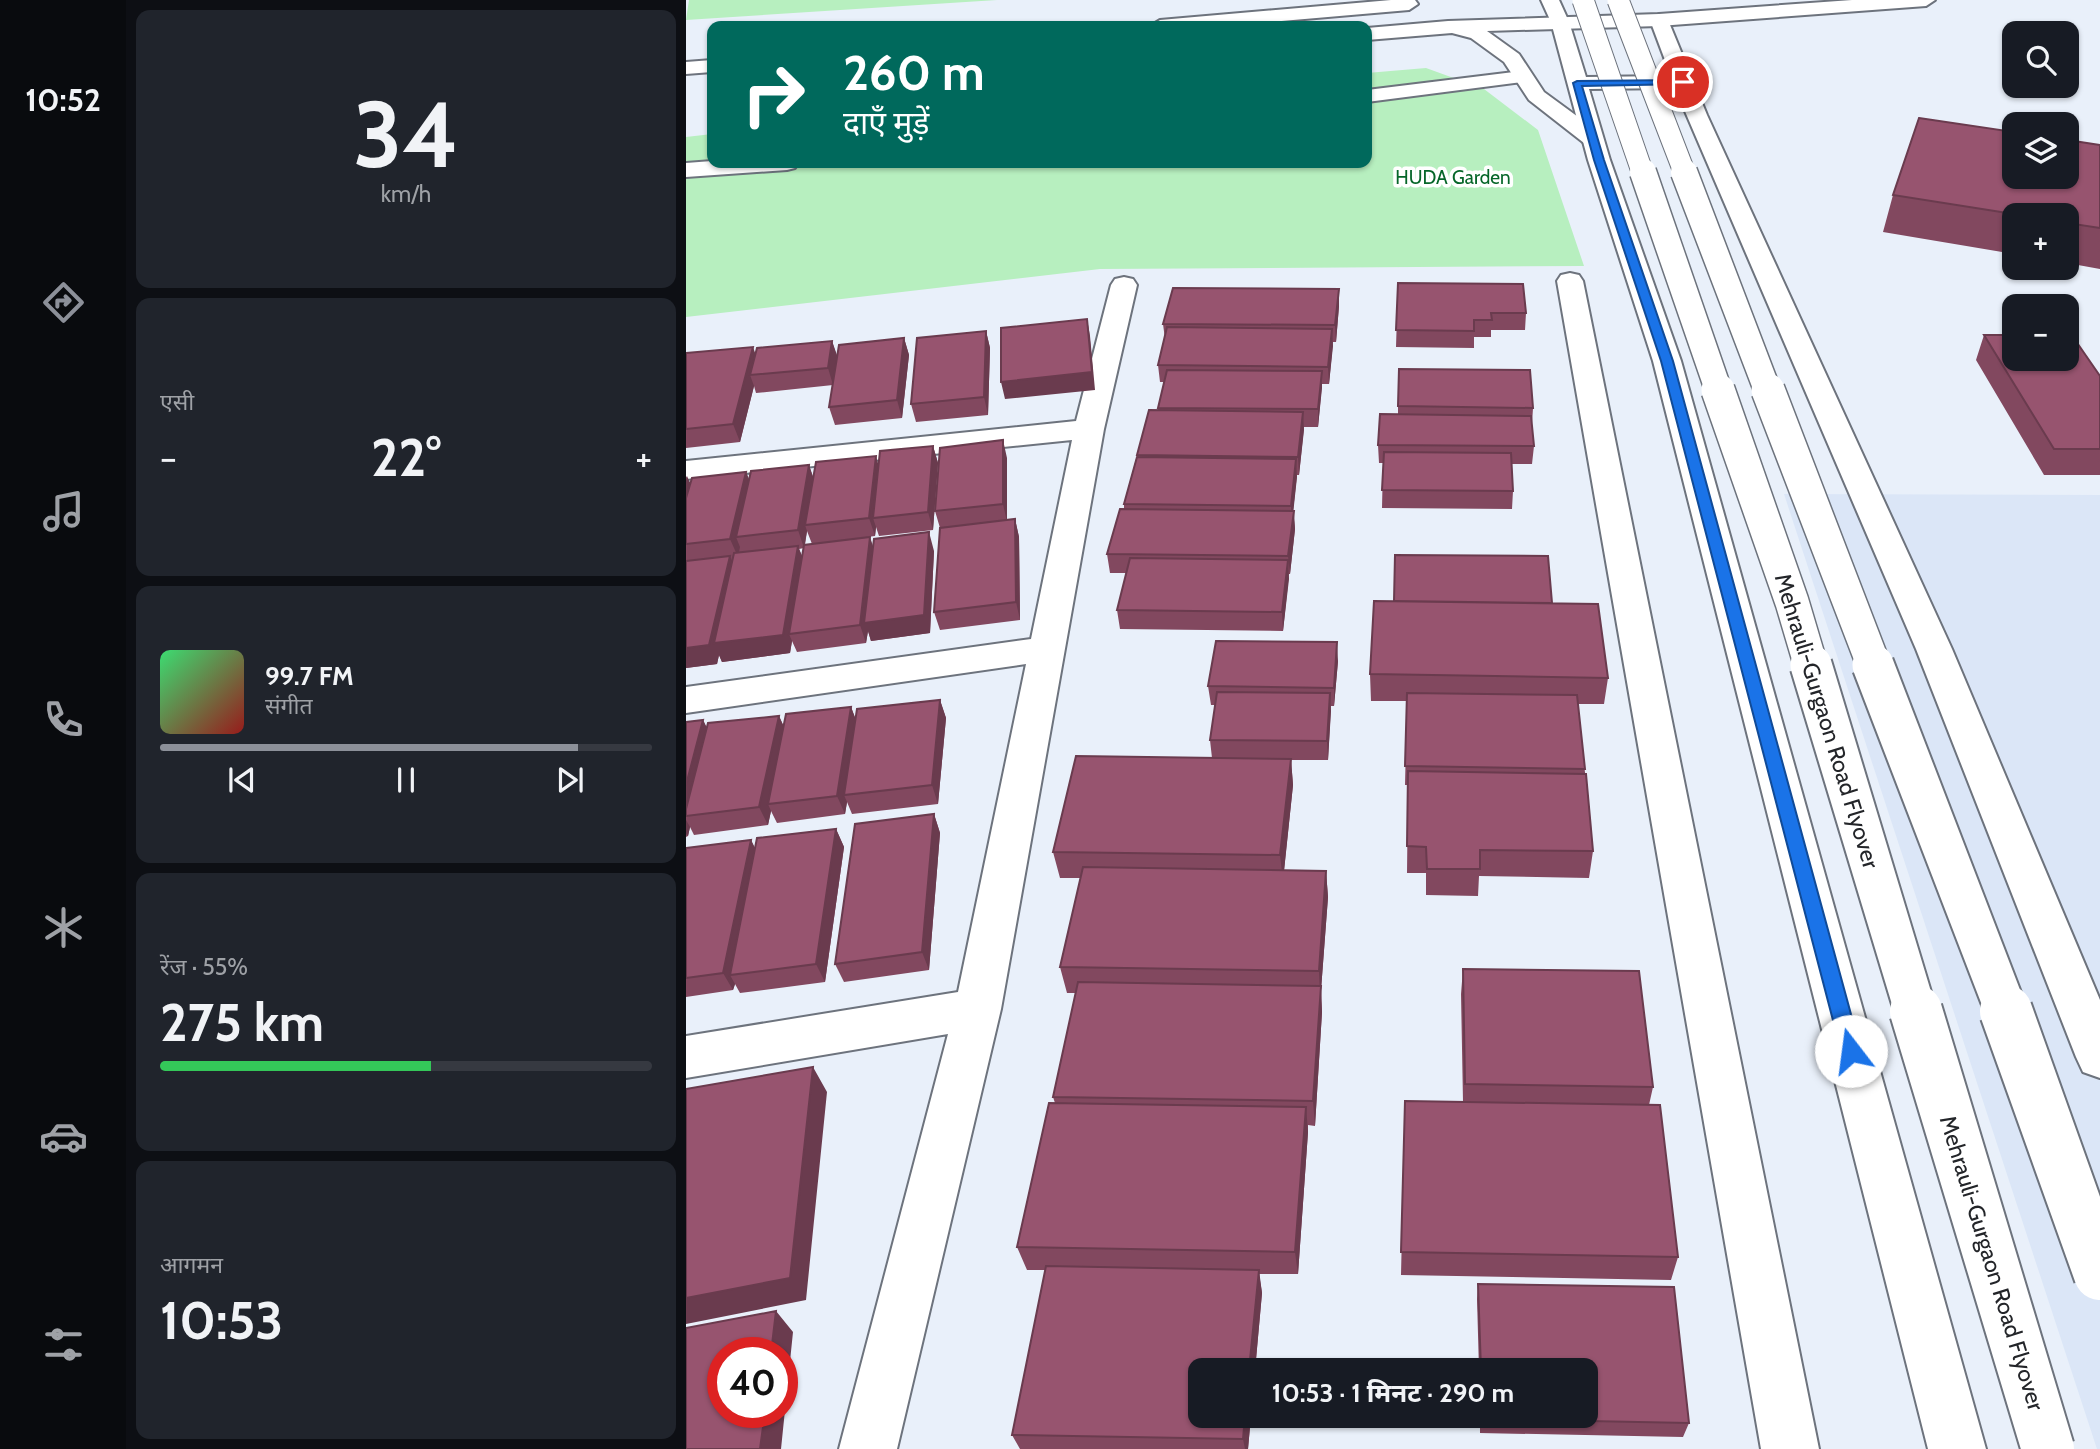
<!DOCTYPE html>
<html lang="hi">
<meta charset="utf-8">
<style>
:root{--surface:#171b24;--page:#20242c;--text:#f1f3f6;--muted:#9ea1a6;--line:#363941;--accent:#8c9099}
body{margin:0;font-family:Cabin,"Noto Sans Devanagari",sans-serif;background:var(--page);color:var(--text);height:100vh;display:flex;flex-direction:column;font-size:26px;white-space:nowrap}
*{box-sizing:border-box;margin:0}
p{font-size:23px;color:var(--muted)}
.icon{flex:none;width:38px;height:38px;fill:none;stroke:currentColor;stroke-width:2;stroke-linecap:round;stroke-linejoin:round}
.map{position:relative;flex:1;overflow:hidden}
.sheet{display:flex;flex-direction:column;gap:10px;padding:10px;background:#0d0f14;width:560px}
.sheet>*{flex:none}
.banner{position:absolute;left:21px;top:21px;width:665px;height:147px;border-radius:14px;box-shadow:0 2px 5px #0004;background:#00695c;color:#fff;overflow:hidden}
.tools{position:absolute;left:1316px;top:21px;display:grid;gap:14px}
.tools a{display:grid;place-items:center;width:77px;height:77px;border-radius:14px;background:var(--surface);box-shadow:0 2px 5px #0004;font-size:35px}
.speed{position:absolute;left:21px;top:1337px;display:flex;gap:14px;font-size:35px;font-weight:700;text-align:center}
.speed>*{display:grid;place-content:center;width:91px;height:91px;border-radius:50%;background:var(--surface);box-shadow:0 2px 5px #0004;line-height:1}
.speed .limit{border:10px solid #d22;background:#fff;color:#111}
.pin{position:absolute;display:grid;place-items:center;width:60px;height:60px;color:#fff;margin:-30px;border:4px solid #fff;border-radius:50%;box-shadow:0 2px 7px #0007}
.me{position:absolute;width:77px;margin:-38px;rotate:345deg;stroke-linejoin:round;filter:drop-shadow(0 0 5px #0008)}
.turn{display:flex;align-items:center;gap:24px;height:147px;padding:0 21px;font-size:32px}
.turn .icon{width:91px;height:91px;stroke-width:2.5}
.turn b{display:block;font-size:49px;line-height:60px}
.big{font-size:52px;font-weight:700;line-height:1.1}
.sheet .card{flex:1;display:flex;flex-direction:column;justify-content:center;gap:10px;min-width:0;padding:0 24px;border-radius:14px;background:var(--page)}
.sheet .dial{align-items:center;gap:0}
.dial b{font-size:91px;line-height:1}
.song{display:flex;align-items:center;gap:21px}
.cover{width:84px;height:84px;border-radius:10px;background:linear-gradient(135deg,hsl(140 70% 55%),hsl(0 70% 35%))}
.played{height:7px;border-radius:4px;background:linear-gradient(90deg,var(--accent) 85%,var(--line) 85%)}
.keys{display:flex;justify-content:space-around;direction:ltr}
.heat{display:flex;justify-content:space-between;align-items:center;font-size:38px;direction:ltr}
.charge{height:10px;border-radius:5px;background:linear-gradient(90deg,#34c759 55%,var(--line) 0)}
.trip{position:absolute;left:502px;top:1358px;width:410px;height:70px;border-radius:14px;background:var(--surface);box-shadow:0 2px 5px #0004;font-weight:700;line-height:70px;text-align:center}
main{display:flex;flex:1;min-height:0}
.tabs{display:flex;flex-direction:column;width:126px;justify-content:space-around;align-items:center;background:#090b0e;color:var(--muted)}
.tabs .icon{width:49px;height:49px}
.tabs .on{color:var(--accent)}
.tabs b{font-size:32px;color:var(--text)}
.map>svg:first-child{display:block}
.built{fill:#dbe6f7}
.green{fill:#b7efbf}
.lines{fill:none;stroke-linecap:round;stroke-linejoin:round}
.minor-casing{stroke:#6d737d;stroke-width:4}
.tertiary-casing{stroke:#6d737d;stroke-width:4}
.secondary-casing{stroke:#6d737d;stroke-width:4}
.minor{fill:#fff;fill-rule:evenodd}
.tertiary{fill:#fff;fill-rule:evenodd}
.secondary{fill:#fff;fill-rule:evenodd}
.primary-bridge-far4-casing{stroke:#6d737d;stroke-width:23;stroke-linecap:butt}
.primary-bridge-far3-casing{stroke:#6d737d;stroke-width:29;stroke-linecap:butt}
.primary-bridge-far2-casing{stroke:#6d737d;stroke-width:36;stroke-linecap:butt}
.primary-bridge-far1-casing{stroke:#6d737d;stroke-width:45;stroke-linecap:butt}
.primary-bridge-casing{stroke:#6d737d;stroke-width:56;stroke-linecap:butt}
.primary-bridge-far4{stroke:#fff;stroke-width:21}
.primary-bridge-far3{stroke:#fff;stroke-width:26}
.primary-bridge-far2{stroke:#fff;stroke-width:33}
.primary-bridge-far1{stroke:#fff;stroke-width:41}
.primary-bridge{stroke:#fff;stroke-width:52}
.wall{fill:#82485f;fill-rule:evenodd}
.shaded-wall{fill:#6a3b4e}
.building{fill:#97546f;stroke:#6a3b4e;stroke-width:2}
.route{fill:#1a73e8;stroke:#114b97;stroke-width:2}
.labels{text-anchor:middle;stroke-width:7;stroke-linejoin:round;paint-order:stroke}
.far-park-label{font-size:19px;fill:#066629;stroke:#fff}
.street-label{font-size:23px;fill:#232529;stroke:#fff}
</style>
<main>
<nav class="tabs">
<b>10:52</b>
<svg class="icon on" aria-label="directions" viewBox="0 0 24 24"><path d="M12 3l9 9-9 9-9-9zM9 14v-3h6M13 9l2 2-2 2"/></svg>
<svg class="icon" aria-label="music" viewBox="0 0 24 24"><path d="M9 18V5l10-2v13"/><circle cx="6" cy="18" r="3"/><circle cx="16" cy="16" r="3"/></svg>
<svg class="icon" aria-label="phone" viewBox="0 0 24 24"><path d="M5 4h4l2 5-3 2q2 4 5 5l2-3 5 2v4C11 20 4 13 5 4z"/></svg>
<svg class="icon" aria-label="climate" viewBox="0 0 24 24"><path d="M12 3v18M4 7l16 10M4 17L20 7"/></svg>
<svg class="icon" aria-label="car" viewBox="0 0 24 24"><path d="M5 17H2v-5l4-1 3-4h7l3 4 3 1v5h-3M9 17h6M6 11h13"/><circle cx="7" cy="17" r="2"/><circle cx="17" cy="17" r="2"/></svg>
<svg class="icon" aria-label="filters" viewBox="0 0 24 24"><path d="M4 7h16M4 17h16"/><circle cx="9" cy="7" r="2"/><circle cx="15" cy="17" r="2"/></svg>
</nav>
<section class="sheet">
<div class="card dial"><b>34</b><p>km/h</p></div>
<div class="card"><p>एसी</p>
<div class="heat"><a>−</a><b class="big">22°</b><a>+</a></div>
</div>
<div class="card">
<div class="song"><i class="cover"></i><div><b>99.7 FM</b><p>संगीत</p></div></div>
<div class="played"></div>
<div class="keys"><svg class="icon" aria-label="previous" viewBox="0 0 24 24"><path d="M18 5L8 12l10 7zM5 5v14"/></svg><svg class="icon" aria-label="pause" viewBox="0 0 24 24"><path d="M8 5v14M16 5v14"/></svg><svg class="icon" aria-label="next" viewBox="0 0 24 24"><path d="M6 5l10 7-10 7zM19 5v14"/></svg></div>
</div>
<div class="card"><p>रेंज · 55%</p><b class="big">275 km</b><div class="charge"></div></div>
<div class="card"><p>आगमन</p><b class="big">10:53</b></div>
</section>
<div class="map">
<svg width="1414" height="1449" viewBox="0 0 1414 1449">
<rect width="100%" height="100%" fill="#e9f0fa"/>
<path class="built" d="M 1098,494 L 1414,495 L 1414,1449 L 1411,1449 Z"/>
<path class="green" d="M 3,0 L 311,0 L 0,20 Z
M 740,68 L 798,89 L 852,130 L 898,266 L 414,269 L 0,317 L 0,137 L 26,134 L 26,163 L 681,163 L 681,73 Z"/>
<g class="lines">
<defs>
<path id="minor" d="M 836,71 L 843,73 L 846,77 L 843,81 L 681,102 L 681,90 Z
M 26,161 L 26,163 L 112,163 L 109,168 L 101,170 L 0,177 L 0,163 Z
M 884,273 L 893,275 L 897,281 L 1133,1449 L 1075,1449 L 871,281 L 875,275 Z
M 438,277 L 447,279 L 451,285 L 418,429 L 315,1009 L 211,1449 L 153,1449 L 262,1034 L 0,1078 L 0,1036 L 272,992 L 340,664 L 0,713 L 0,687 L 345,639 L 386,440 L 0,479 L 0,461 L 390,421 L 425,285 L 429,279 Z"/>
<path id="tertiary" d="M 855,0 L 873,0 L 883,22 L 900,77 L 985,76 L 964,20 L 973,14 L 982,20 L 1021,115 L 1266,649 L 1414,1000 L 1414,1078 L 1397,1072 L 1390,1057 L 1230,649 L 989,88 L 903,89 L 924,160 L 995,361 L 1300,1449 L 1242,1449 L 967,361 L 902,160 L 865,22 Z"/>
<path id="secondary" d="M 705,0 L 729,0 L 732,4 L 723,10 L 536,26 L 464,26 L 474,20 Z
M 1166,0 L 1249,0 L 1240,6 L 973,26 L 801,31 L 833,54 L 858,92 L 914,133 L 917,138 L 914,143 L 898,143 L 843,100 L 818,62 L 785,38 L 766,33 L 681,40 L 681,28 L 762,21 L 973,14 Z
M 26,60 L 26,72 L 0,74 L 0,62 Z"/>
</defs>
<use href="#minor" class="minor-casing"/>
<use href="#tertiary" class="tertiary-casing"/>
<use href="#secondary" class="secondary-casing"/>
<use href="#minor" class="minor"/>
<use href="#tertiary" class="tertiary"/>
<use href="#secondary" class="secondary"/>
<defs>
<path id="primary-bridge-far4" d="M 897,0 L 957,174
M 932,0 L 999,174"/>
<path id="primary-bridge-far3" d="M 957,172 L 1033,392
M 998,172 L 1082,392"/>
<path id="primary-bridge-far2" d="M 1032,390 L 1106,602 L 1125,666
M 1082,390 L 1188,666"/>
<path id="primary-bridge-far1" d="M 1125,665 L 1230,1013
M 1187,665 L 1321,1013"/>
<path id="primary-bridge" d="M 1230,1011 L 1362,1449
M 1320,1011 L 1414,1274"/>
</defs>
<use href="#primary-bridge-far4" class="primary-bridge-far4-casing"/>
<use href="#primary-bridge-far3" class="primary-bridge-far3-casing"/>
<use href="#primary-bridge-far2" class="primary-bridge-far2-casing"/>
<use href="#primary-bridge-far1" class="primary-bridge-far1-casing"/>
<use href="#primary-bridge" class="primary-bridge-casing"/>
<use href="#primary-bridge-far4" class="primary-bridge-far4"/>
<use href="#primary-bridge-far3" class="primary-bridge-far3"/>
<use href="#primary-bridge-far2" class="primary-bridge-far2"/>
<use href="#primary-bridge-far1" class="primary-bridge-far1"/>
<use href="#primary-bridge" class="primary-bridge"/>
</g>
<path class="wall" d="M 1414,145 L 1414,269 L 1381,263 L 1381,215 L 1328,215 L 1328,254 L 1197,232 L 1207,195 Z
M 712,283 L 840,313 L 839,330 L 805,330 L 805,337 L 788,337 L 788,348 L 710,347 Z
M 653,306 L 650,342 L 647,342 L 643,384 L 636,384 L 632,427 L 618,427 L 613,475 L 611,475 L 607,511 L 609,529 L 604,574 L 603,574 L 597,631 L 434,629 L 431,610 L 440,573 L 424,573 L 421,554 L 438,509 L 438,504 L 451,455 L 472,410 L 472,408 L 478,382 L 474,382 L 472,365 L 479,339 L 477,324 Z
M 300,331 L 304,348 L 302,415 L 230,422 L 225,404 Z
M 1298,335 L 1414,376 L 1414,475 L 1358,475 L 1290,360 Z
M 218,338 L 223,355 L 216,418 L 149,425 L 143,407 L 147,385 L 70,393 L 68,386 L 54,442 L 0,448 L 0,353 L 70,354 L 146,341 L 151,357 Z
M 712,406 L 847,408 L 846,424 L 848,446 L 846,464 L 825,464 L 827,491 L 826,509 L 696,508 L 697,463 L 693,463 L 692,445 L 712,414 Z
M 247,446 L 252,463 L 247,530 L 193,536 L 190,527 L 189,536 L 126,544 L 121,531 L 119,545 L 248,551 L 244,633 L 185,641 L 182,631 L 180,643 L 111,652 L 106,641 L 104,653 L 36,662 L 33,655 L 31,664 L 0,668 L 0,476 L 4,483 L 60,472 L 63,479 L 123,465 L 127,477 L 193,466 ZM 118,548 L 116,556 L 113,549 Z
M 321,458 L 321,520 L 329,519 L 333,537 L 334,620 L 254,630 L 248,612 L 254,528 L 249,511 Z
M 866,603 L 922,678 L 918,704 L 892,704 L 907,851 L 903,878 L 793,876 L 792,896 L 740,895 L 740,873 L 721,873 L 722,785 L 719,785 L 721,701 L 685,701 L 684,674 Z
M 652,661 L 648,706 L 645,706 L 642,760 L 605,760 L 607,785 L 598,870 L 640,871 L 642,897 L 635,990 L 636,1012 L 629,1126 L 622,1125 L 622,1132 L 612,1274 L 573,1274 L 576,1293 L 562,1449 L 334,1449 L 326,1435 L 360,1270 L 341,1270 L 331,1247 L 369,1103 L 367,1097 L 390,993 L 381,993 L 374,967 L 395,878 L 374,878 L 367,852 L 526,758 L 524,740 L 529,705 L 525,705 L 522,686 Z
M 254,700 L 260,718 L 252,804 L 166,814 L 161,802 L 159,814 L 91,823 L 85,811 L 82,825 L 8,835 L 4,827 L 2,836 L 0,837 L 0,722 L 17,720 L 21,728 L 93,716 L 98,727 L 165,707 L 169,718 Z
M 248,814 L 254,833 L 243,970 L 158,982 L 149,964 Z
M 150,829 L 158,847 L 139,982 L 54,993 L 49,984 L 47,990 L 0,997 L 0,848 L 65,840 L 69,849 Z
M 777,969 L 967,1087 L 963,1105 L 992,1257 L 985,1280 L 715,1275 L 719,1101 L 777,1102 L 775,994 Z
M 792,1284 L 1003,1423 L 997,1437 L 794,1433 L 794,1416 L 900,1416 L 900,1370 L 793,1370 L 791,1299 Z"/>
<path class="shaded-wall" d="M 653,289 L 653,306 L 650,342 L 649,325 Z
M 401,319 L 404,336 L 409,390 L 319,399 L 315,382 Z
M 646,329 L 647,346 L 643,384 L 642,367 Z
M 300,331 L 304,348 L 302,415 L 298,397 Z
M 218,338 L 223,355 L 216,418 L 211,400 Z
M 146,341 L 152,358 L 147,385 L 142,368 Z
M 67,347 L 73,364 L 64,375 L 68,386 L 54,442 L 47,424 Z
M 636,371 L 636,388 L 632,427 L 632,409 Z
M 617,412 L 618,430 L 613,475 L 612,457 Z
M 317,440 L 321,458 L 321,522 L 317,504 Z
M 247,446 L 252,463 L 247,530 L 242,512 Z
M 190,456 L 195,474 L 187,518 L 190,527 L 189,536 L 183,518 Z
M 610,459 L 611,477 L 606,524 L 605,506 Z
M 123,465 L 129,483 L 119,525 L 121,531 L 118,548 L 112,530 Z
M 60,472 L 67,490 L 50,537 L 54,547 L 52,557 L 44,539 Z
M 1,476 L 9,494 L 0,529 L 0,481 Z
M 608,511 L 609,529 L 604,574 L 602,556 Z
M 329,519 L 333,537 L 334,620 L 330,602 Z
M 243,532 L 248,551 L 244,633 L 185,641 L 182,631 L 180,643 L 174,625 L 184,537 L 190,555 Z
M 112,546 L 119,564 L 103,634 L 106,641 L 104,653 L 36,662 L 33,655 L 31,664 L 0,668 L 0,648 L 44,556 L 52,575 Z
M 602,560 L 603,579 L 597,631 L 596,612 Z
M 651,642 L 652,661 L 648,706 L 648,688 Z
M 644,693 L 645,711 L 642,760 L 641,741 Z
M 254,700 L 260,718 L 252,804 L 246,785 Z
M 165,707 L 172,725 L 158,795 L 161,802 L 159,814 L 151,796 Z
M 93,716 L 101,734 L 82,804 L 85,811 L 82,825 L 73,807 Z
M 17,720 L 26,739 L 0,816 L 0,785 Z
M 605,759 L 607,785 L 597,881 L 594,855 Z
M 248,814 L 254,833 L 243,970 L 236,952 Z
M 0,820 L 4,827 L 2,836 L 0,834 Z
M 150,829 L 158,847 L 139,982 L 130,964 Z
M 65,840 L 74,858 L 44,975 L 49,984 L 47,990 L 37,973 Z
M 640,871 L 642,897 L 635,990 L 636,1012 L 629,1126 L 627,1101 L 634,993 L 633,971 Z
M 127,1067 L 141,1092 L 120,1300 L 0,1324 L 0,1298 Z
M 620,1107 L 622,1132 L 612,1274 L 609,1252 Z
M 573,1270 L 576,1293 L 569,1370 L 563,1370 Z
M 90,1311 L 107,1332 L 95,1449 L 74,1449 L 79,1412 L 96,1412 L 96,1353 L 85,1353 Z
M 559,1416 L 565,1416 L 562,1449 L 559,1449 L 557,1439 Z"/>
<path class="building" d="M 1233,118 L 1328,132 L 1328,177 L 1381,177 L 1381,140 L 1414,145 L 1414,228 L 1381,223 L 1381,215 L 1334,215 L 1207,195 Z
M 712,283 L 837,284 L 840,313 L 805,313 L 806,320 L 788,320 L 788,331 L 710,330 Z
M 487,288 L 653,289 L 649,325 L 477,324 Z
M 401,319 L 406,372 L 315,382 L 315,328 Z
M 481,327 L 646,329 L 642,367 L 472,365 Z
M 300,331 L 298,397 L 225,404 L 231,338 Z
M 1385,334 L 1414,376 L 1414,449 L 1368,449 L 1298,335 L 1328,335 L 1328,359 L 1381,359 L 1381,335 Z
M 218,338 L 211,400 L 143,407 L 153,345 Z
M 146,341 L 142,368 L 64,375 L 71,348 Z
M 67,347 L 47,424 L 0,429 L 0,353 Z
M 713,369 L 844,370 L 847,408 L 712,406 Z
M 481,370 L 636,371 L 632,409 L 472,408 Z
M 463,410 L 617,412 L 612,457 L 451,455 Z
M 694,414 L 845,416 L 848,446 L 692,445 Z
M 317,440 L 317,504 L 249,511 L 254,448 Z
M 247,446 L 242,512 L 187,518 L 194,451 Z
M 698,452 L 825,453 L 827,491 L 696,490 Z
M 190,456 L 183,518 L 119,525 L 130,462 Z
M 451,457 L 610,459 L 605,506 L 438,504 Z
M 123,465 L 112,530 L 50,537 L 65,471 Z
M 60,472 L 44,539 L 0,544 L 0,498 L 6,478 Z
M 434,509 L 608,511 L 602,556 L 421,554 Z
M 329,519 L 330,602 L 248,612 L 254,528 Z
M 243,532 L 238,615 L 178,623 L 188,539 Z
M 184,537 L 174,625 L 103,634 L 118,545 Z
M 112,546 L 97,635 L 28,643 L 48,553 Z
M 709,555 L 862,556 L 866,603 L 708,601 Z
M 44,556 L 23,645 L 0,648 L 0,561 Z
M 444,558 L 602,560 L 596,612 L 431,610 Z
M 688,601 L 912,604 L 922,678 L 684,674 Z
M 530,641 L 651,642 L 648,688 L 522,686 Z
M 531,692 L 644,693 L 641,741 L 524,740 Z
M 721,693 L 891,695 L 899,769 L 719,766 Z
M 254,700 L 246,785 L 158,795 L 171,709 Z
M 165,707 L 151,796 L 82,804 L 100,714 Z
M 93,716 L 73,807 L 0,816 L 0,809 L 22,723 Z
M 17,720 L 0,785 L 0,722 Z
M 390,756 L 605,759 L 594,855 L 367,852 Z
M 722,771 L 900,774 L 907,851 L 794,850 L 794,869 L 741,869 L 740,847 L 721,846 Z
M 248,814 L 236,952 L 149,964 L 169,824 Z
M 150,829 L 130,964 L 44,975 L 71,838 Z
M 65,840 L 37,973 L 0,978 L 0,848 Z
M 397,867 L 640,871 L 633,971 L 374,967 Z
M 777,969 L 953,971 L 967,1087 L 779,1084 Z
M 392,982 L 635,986 L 627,1101 L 367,1097 Z
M 127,1067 L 104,1278 L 0,1298 L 0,1089 Z
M 719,1101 L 974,1105 L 992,1257 L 715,1252 Z
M 363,1103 L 620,1107 L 609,1252 L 331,1247 Z
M 360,1266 L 573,1270 L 563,1370 L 514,1370 L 514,1416 L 559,1416 L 557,1439 L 326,1435 Z
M 792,1284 L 988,1287 L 1003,1423 L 796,1419 L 796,1416 L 900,1416 L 900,1370 L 795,1370 Z
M 90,1311 L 85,1353 L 37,1353 L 37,1412 L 79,1412 L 74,1449 L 0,1449 L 0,1328 Z"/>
<path class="route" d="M 997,80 L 1000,84 L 896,86 L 918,160 L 987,361 L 1175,1051 L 1172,1057 L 1165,1059 L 1158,1057 L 1155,1051 L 975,361 L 908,160 L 887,83 L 891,81 Z"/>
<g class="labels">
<g class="far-park-label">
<text x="767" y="184">HUDA Garden</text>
</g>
<g class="street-label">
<text transform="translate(1141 721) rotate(73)" y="8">Mehrauli-Gurgaon Road Flyover</text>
<text transform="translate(1306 1263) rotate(73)" y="8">Mehrauli-Gurgaon Road Flyover</text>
</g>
</g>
</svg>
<div class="tools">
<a><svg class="icon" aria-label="search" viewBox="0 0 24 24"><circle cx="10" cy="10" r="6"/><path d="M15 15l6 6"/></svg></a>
<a><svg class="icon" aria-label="layers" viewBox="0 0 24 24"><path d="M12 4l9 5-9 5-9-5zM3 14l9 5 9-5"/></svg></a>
<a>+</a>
<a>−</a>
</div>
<div class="speed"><div class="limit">40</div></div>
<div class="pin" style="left:997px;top:82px;background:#d93025"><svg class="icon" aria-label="arrive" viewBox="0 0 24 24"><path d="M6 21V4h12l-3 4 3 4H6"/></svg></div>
<svg class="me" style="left:1165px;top:1051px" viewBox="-20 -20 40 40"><circle r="19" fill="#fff"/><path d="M0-13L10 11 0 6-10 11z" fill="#1a73e8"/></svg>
<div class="trip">10:53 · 1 मिनट · 290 m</div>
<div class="banner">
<div class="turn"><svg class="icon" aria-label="right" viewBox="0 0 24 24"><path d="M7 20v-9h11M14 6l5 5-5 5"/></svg><div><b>260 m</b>दाएँ मुड़ें</div></div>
</div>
</div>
</main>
